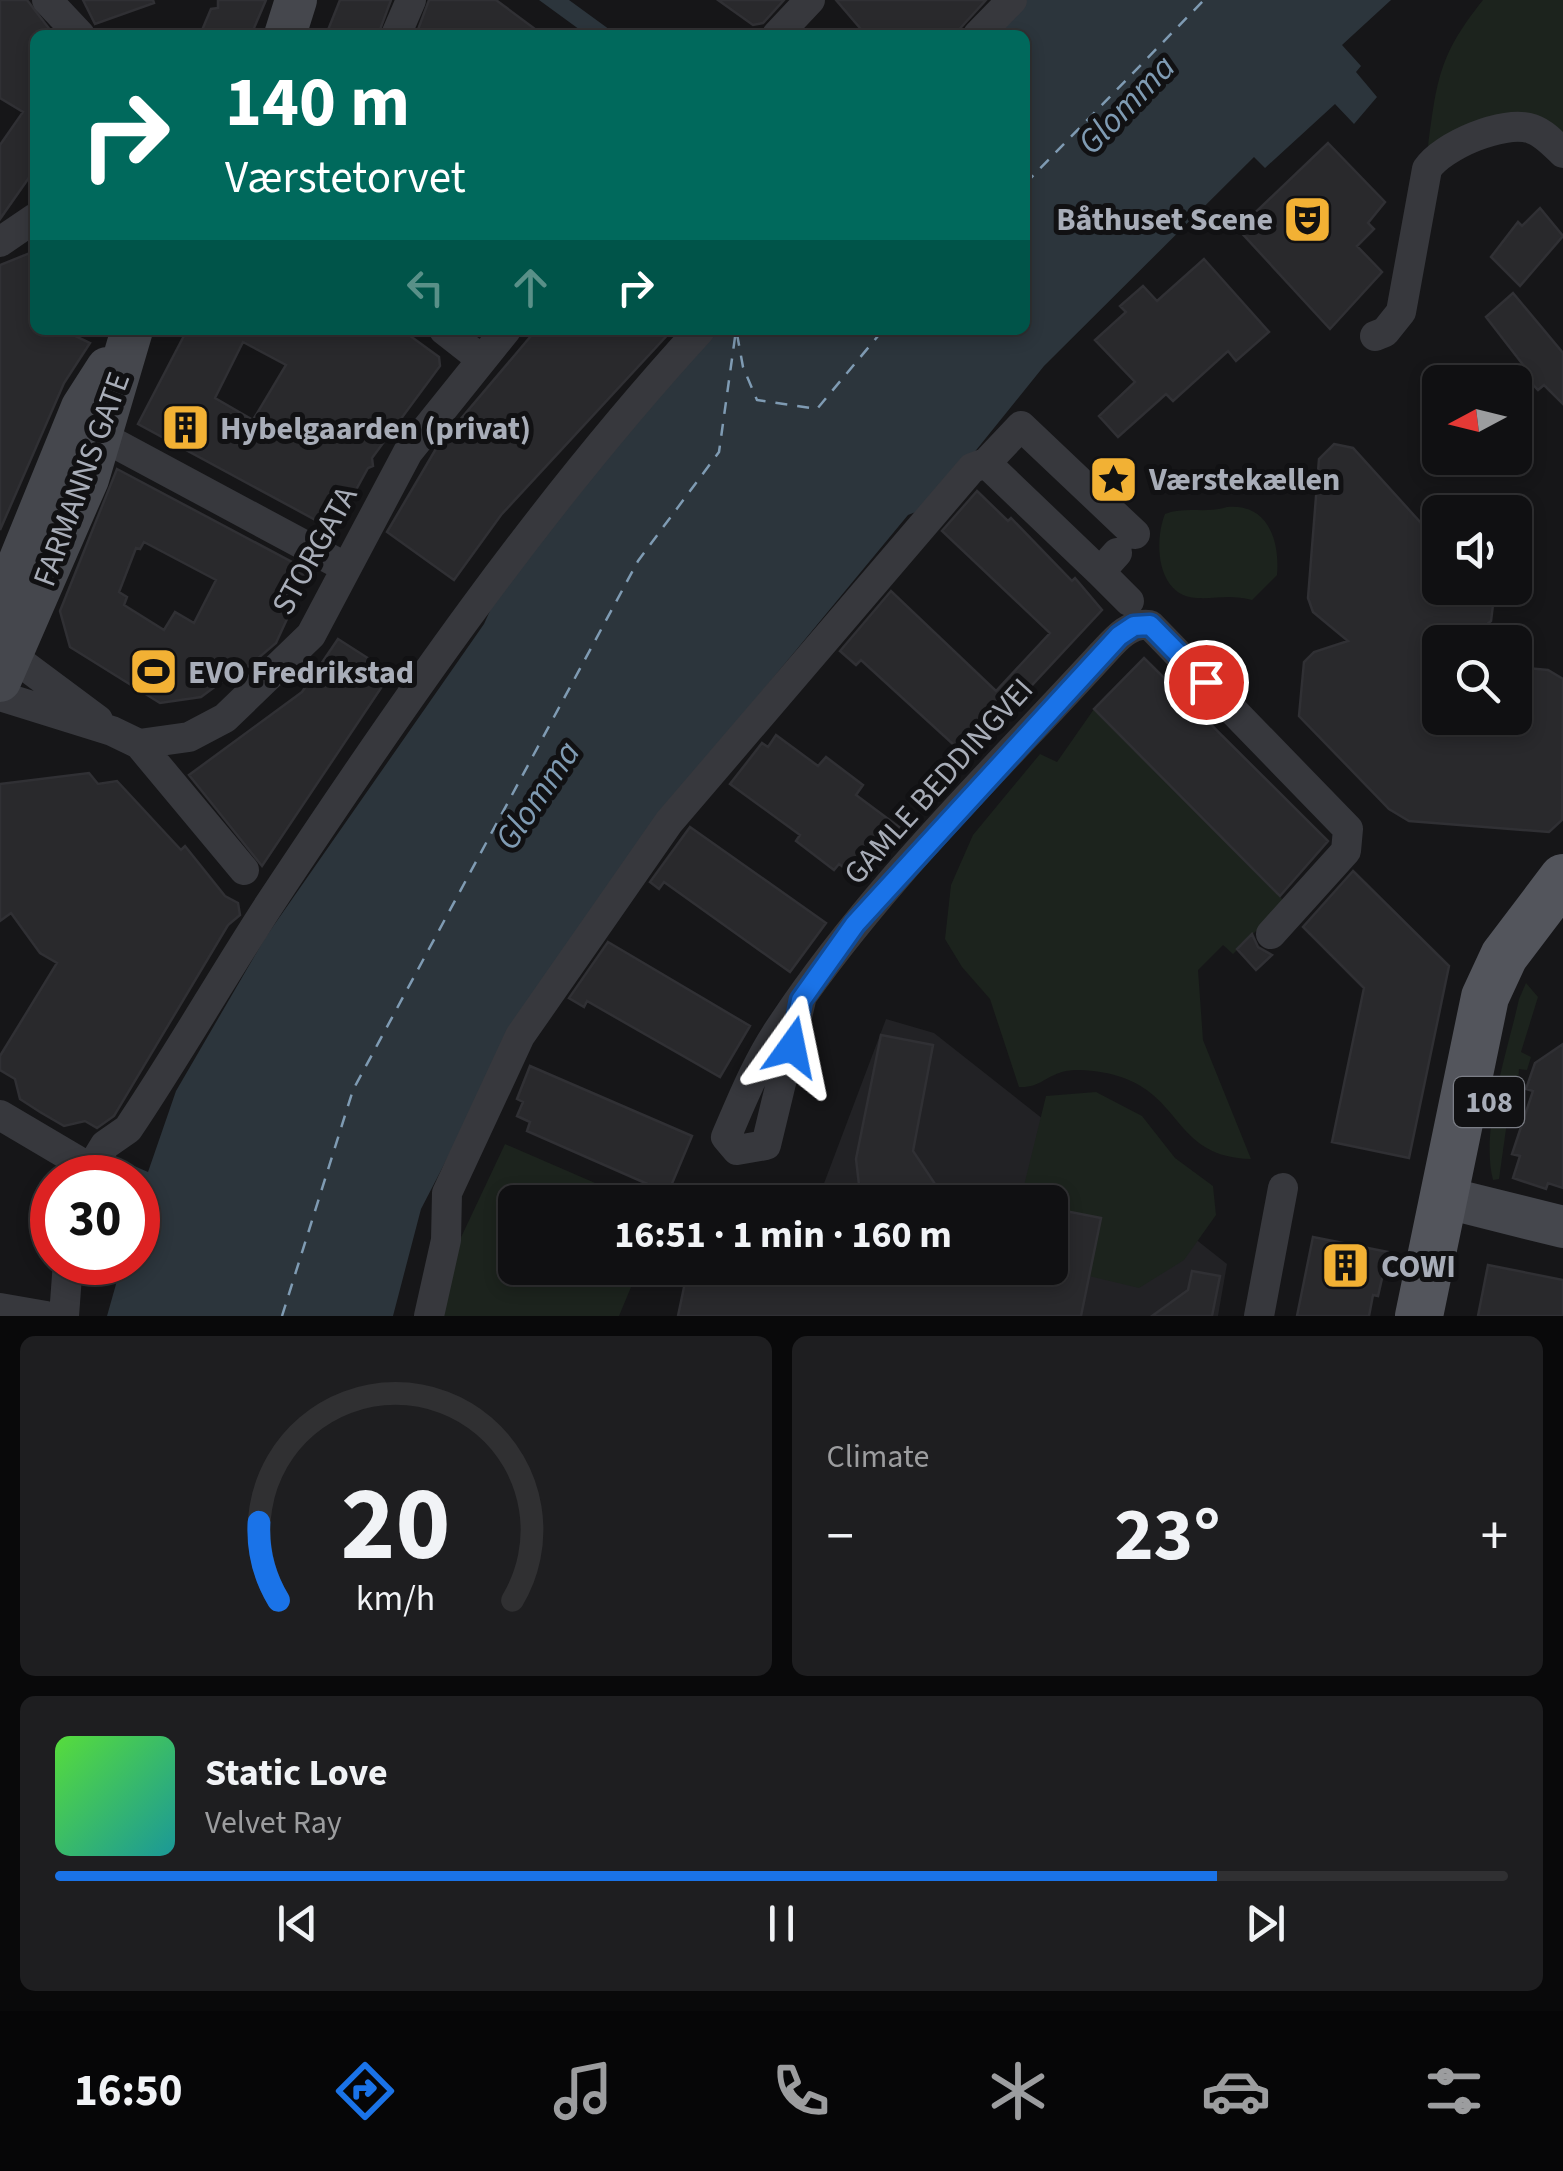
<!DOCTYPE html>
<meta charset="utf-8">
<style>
:root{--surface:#101012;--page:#1e1e20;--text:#f1f3f6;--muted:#9c9d9f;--line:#303032;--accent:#1a73e8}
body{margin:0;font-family:"Source Sans 3",sans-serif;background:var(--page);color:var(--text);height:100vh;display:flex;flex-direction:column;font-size:38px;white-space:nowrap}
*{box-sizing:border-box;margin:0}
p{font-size:32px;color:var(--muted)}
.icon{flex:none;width:55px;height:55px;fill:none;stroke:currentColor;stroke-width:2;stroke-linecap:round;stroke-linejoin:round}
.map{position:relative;height:1316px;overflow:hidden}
.panel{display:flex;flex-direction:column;gap:20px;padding:20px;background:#09090a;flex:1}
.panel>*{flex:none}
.banner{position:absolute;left:30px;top:30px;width:1000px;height:305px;border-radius:15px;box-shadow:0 5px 15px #0003,0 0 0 2px var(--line);background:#00695c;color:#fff;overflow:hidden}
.needle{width:65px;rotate:263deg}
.tools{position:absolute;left:1422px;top:365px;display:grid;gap:20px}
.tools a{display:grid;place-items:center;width:110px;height:110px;border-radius:15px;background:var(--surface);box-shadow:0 5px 15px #0003,0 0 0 2px var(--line);font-size:50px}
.speed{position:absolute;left:30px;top:1155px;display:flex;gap:20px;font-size:50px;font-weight:700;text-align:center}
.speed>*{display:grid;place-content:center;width:130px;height:130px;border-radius:50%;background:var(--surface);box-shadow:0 5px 15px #0003,0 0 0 2px var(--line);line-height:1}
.speed .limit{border:15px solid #d22;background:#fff;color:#111}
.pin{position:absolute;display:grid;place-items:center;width:85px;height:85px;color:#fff;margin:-42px;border:5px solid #fff;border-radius:50%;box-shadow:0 2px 10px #0007}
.me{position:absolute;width:110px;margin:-55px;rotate:12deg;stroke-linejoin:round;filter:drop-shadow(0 0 8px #0008)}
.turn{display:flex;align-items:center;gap:35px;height:210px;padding:0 30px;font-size:45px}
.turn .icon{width:130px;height:130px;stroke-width:2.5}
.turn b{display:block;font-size:70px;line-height:85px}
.lanes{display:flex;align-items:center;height:95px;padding:0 30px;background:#0003;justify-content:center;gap:50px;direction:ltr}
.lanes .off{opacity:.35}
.big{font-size:75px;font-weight:700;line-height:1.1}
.panel .widget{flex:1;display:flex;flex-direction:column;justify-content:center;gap:15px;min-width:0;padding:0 35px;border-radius:15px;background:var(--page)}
.panel .dial{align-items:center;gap:0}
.dial svg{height:260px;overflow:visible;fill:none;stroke:var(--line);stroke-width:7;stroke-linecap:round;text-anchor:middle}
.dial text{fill:var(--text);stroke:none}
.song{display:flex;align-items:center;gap:30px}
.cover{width:120px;height:120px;border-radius:15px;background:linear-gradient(135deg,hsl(110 70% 55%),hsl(180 70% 35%))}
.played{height:10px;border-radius:5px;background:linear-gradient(90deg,var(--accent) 80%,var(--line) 80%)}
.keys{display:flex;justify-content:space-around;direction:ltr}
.heat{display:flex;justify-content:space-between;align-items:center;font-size:55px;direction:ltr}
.panel .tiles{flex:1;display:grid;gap:20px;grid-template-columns:1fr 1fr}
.widget:last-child{grid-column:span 2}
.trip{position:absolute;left:498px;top:1185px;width:570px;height:100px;border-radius:15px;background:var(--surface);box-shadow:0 5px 15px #0003,0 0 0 2px var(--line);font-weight:700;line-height:100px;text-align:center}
.dock{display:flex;height:160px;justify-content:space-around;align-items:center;background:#060607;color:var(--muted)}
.dock .icon{width:70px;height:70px}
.dock .active{color:var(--accent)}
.dock b{font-size:45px;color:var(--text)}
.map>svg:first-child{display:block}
.built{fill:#222225}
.green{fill:#1c231d}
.water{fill:#2c353c}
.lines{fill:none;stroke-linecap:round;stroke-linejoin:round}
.ferry{stroke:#7f9bb3;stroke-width:2.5;stroke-dasharray:12 10;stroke-linecap:butt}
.building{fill:#29292c;stroke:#303034;stroke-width:2.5;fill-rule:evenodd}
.street{stroke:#37383d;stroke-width:30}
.secondary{stroke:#45474d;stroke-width:42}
.primary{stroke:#53555c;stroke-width:48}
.route-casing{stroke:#114b97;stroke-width:25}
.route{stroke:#1a73e8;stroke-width:18}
.labels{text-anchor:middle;stroke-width:10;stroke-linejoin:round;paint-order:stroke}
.shield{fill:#111113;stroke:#7b7e86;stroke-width:2.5}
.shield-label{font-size:30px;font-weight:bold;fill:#a8adb8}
.poi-label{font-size:32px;font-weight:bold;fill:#a8adb8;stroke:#111113;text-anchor:start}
.street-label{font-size:32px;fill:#a8adb8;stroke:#111113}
.water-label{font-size:35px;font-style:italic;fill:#7f9bb3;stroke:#111113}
</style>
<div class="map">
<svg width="1563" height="1316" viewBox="0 0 1563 1316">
<rect width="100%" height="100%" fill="#161618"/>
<path class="built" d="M 886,1019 L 934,1033 L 1227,1264 L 1218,1316 L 698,1316 L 707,1268 L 1050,1268 L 1050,1202 L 817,1202 Z
M 721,1191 L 803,1202 L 719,1202 Z"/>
<path class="green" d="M 1483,0 L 1563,0 L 1563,139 L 1428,147 C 1437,79 1439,55 1483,0 Z
M 1227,507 C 1268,503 1280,541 1277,575 L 1252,600 C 1229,594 1218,599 1197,598 C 1156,596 1154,541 1165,514 C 1186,506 1206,514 1227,507 Z
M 1094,709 L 1285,902 L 1233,954 L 1223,945 L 1198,970 L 1203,1040 L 1251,1159 C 1176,1157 1183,1100 1124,1078 C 1108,1072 1079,1067 1062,1072 C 1045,1077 1039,1088 1019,1087 L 990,999 L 962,967 L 945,939 L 951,885 L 973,835 L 1040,754 L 1057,762 Z
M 1526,983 L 1538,997 L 1521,1052 L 1531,1057 L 1527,1070 L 1519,1069 L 1517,1103 L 1508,1100 L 1502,1121 L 1507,1122 L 1499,1179 L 1493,1180 C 1480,1130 1508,1050 1519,999 Z
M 1096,1092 L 1142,1116 L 1175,1158 L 1213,1186 L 1216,1215 L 1184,1260 L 1139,1288 L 1089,1276 L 1100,1218 L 1061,1210 L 1056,1227 L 1050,1226 L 1050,1202 L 1020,1202 L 1046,1096 Z
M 505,1144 L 639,1202 L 515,1202 L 515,1268 L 639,1268 L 619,1316 L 435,1316 L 448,1265 Z"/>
<path class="water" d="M 539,0 L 569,0 L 617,35 L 587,35 Z
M 1027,0 L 1391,0 L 1342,45 L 1361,66 L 1356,72 L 1377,97 L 1354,124 L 1335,104 L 1265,168 L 1254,157 L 1044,366 L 931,506 L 908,515 L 662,812 L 524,1010 L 421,1209 L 393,1316 L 107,1316 L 122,1263 L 138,1262 L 138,1178 L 102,1178 L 111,1156 L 148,1172 L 176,1091 L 265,938 L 484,624 L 494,602 L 645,406 L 716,330 L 1025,330 L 1025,35 L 994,35 Z"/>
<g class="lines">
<path class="ferry" d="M 1025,184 L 1204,0
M 737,334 L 743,367 L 757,400 L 817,409 L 883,330
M 282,1316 L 353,1090 L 638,561 L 719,452 L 736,330"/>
</g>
<path class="building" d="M 0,0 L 27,0 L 54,35 L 35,35 L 35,169 L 0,219 L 0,145 L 23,112 L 0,98 Z
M 83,0 L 153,0 L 154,3 L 95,24 Z
M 218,0 L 266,0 L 251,35 L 200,35 L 211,9 L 218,8 Z
M 340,0 L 391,0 L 378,35 L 326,35 Z
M 429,0 L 496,0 L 543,35 L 416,35 Z
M 718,0 L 784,0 L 763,23 L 753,25 Z
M 836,0 L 986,0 L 954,35 L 866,35 Z
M 1328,143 L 1385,202 L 1368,223 L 1374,229 L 1357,246 L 1382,272 L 1330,329 L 1238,229 Z
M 1540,208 L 1563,236 L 1520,286 L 1491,257 L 1518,222 L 1522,226 Z
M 35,251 L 35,330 L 63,330 L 90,343 L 64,383 L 0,530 L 0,265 Z
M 1204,259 L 1269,332 L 1236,361 L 1228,351 L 1173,401 L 1166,394 L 1118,437 L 1099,416 L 1135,382 L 1095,340 L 1126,312 L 1120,306 L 1143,286 L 1157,301 Z
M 1513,293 L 1563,353 L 1563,404 L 1544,385 L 1538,390 L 1519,370 L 1524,366 L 1486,317 Z
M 187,330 L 402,330 L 439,357 L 440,366 L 372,458 L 373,466 L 368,468 L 334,530 L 138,424 ZM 243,342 L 286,365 L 253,420 L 215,398 Z
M 536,330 L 672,330 L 501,515 L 454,580 L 387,532 L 437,447 Z
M 1334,444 L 1353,448 L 1440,544 L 1440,588 L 1479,588 L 1493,605 L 1491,621 L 1480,630 L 1440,628 L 1440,718 L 1515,718 L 1515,667 L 1548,670 L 1563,679 L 1562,820 L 1549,832 L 1409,821 L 1389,809 L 1299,716 L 1304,662 L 1314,652 L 1348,641 L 1313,612 L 1308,598 L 1319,459 Z
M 117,469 L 309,571 L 276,643 L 231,681 L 228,677 L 201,697 L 160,703 L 70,647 L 60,611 ZM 144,542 L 216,580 L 194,623 L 175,612 L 164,630 L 124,605 L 127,597 L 119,592 L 136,548 L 140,549 Z
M 977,491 L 1008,521 L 1011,518 L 1072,581 L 1075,578 L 1102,610 L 966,756 L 861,660 L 856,665 L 840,651 L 891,591 L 996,691 L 1050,633 L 942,531 Z
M 338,639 L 388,671 L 385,682 L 262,866 L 189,775 L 302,692 Z
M 1144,658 L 1328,841 L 1280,896 L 1094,709 Z
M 776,735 L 818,766 L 826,757 L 863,785 L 856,795 L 899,827 L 861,880 L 839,864 L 834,870 L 796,841 L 800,835 L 730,784 L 762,743 L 768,747 Z
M 89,773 L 98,784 L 117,781 L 181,850 L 185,846 L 225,896 L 238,903 L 240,915 L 228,925 L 114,1116 L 97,1128 L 85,1121 L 64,1126 L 40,1112 L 20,1099 L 15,1079 L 0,1070 L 0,1056 L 57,963 L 40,953 L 11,913 L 0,921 L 0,784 Z
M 690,827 L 826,923 L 790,972 L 664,882 L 659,889 L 650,882 Z
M 1353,871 L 1449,966 L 1409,1158 L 1332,1142 L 1364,988 L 1303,927 Z
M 1252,934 L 1258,947 L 1272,955 L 1256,970 L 1237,949 Z
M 608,942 L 750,1026 L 720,1077 L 587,1001 L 584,1007 L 569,998 Z
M 881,1035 L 933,1045 L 913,1151 L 947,1202 L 861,1202 L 856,1159 Z
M 1563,1044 L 1563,1188 L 1548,1183 L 1546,1189 L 1513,1178 L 1520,1156 L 1512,1154 L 1533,1091 L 1526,1089 L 1535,1063 Z
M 530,1066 L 692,1136 L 668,1193 L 527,1131 L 530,1122 L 517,1116 L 523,1102 L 517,1099 Z
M 1060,1210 L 1101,1218 L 1081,1316 L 678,1316 L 688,1268 L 1050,1268 L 1050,1220 L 1058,1221 Z
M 1313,1237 L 1388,1252 L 1378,1296 L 1373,1295 L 1369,1316 L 1297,1316 Z
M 1488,1265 L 1563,1280 L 1563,1316 L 1478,1316 Z
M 1192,1271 L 1220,1276 L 1212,1316 L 1152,1316 L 1188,1290 Z"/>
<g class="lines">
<path class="street" d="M 47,0 L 80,35
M 396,35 L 411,0
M 777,35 L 810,0
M 978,35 L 1012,0
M 0,242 L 35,218
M 444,330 L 481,359
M 1375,336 L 1385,332 L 1401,312 L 1427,169 C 1442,146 1504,119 1532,129 C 1544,133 1555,145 1563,153
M 103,437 L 345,567
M 986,463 L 1021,426 L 1135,534
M 1100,572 L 1129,601
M 0,647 L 98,720
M 0,696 L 112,731 L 139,744 L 244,870
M 139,744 L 189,737 L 225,718 L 311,635 L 408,452 L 506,330
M 801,1000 L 766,1145 L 737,1150 L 726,1137 C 742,1100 757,1062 780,1028 C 870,891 991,775 1102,654 C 1115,640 1129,622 1150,625 L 1348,829 L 1346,851 L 1271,934
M 0,1115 L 88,1167
M 85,1178 L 105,1145 L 128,1129 C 177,1056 221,979 269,905 C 401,705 538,507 700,330
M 0,1308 L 46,1316
M 64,1316 L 68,1262
M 429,1316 L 446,1240 L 447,1193 L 520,1036 L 669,822 L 972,468 L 986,463 L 1100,572 L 1117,553
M 1259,1316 L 1283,1188"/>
<path class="secondary" d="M 285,35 L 296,0
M 0,608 L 82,407 L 107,368
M 0,681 L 88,479 L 132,330
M 1443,1197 L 1563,1227"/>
<path class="primary" d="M 1419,1316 L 1485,997 L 1504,956 L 1563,878"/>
</g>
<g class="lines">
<defs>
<path id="route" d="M 792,1047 L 801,1000 L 855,924 L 1119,636 L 1134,626 L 1150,625 L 1206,682"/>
</defs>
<use href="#route" class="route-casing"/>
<use href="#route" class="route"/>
</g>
<defs>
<symbol id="theatre-square" viewBox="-11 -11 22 22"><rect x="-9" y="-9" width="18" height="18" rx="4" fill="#f2b134" stroke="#111113"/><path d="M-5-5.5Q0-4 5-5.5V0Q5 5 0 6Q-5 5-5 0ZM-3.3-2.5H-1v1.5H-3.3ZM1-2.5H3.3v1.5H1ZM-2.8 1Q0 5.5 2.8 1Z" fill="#111"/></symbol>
<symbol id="building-square" viewBox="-11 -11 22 22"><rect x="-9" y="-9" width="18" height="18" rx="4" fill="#f2b134" stroke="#111113"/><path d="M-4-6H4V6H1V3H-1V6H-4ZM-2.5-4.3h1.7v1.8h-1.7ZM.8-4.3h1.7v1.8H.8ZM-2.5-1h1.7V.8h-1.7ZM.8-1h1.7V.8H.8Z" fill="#111"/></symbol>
<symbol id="sight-square" viewBox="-11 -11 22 22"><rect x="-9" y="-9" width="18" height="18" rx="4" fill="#f2b134" stroke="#111113"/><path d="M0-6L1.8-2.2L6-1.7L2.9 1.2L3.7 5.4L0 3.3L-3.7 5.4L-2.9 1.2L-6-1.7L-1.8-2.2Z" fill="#111"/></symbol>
<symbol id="stadium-square" viewBox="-11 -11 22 22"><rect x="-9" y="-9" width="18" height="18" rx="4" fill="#f2b134" stroke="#111113"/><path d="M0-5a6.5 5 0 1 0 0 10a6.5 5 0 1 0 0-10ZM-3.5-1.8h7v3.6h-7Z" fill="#111"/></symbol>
</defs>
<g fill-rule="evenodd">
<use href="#theatre-square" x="1280" y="192" width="55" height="55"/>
<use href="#building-square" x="158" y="400" width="55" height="55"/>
<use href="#sight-square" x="1086" y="452" width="55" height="55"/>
<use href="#stadium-square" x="126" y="644" width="55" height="55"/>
<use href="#building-square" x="1318" y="1238" width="55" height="55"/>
</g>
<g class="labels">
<rect class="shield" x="1454" y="1077" width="70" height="50" rx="8"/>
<g class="shield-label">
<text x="1489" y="1112">108</text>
</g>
<g class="poi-label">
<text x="1273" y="230" text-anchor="end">Båthuset Scene</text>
<text x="220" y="439">Hybelgaarden (privat)</text>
<text x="1149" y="490">Værstekællen</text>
<text x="188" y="683">EVO Fredrikstad</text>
<text x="1381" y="1277">COWI</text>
</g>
<g class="street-label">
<text transform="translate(81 479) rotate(-70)" y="11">FARMANNS GATE</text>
<text transform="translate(314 550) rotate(-61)" y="11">STORGATA</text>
<text transform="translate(938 781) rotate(-48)" y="11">GAMLE BEDDINGVEI</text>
</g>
<g class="water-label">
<text transform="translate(1126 104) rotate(-46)" y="12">Glomma</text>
<text transform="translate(537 795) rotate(-56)" y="12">Glomma</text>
</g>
</g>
</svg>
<div class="tools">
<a><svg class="needle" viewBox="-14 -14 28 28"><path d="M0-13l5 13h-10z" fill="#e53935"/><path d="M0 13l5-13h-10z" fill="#9c9d9f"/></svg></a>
<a><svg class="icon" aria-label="sound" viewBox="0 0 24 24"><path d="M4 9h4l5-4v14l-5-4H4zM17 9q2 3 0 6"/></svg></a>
<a><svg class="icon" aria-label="search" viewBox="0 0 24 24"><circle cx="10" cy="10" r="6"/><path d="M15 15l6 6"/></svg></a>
</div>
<div class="speed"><div class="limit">30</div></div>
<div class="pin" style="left:1206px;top:682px;background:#d93025"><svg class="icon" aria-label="arrive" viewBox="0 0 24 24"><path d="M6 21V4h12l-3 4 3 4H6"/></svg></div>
<svg class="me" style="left:792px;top:1047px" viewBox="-20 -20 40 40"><path d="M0-17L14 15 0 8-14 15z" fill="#1a73e8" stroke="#fff" stroke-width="4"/></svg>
<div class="trip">16:51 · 1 min · 160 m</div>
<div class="banner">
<div class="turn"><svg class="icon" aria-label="right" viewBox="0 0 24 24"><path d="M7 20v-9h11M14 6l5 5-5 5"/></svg><div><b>140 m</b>Værstetorvet</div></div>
<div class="lanes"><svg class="icon off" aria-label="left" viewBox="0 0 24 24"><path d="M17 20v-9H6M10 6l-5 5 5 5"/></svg><svg class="icon off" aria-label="ahead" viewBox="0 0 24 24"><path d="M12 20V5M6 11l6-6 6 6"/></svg><svg class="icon" aria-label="right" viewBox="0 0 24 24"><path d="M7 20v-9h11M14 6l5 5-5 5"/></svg></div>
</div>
</div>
<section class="panel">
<div class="tiles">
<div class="widget dial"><svg viewBox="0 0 100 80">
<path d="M14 69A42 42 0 1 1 86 69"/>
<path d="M14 69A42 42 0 0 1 8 45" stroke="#1a73e8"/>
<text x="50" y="56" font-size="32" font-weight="700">20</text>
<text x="50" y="72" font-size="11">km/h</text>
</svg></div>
<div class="widget"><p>Climate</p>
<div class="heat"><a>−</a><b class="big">23°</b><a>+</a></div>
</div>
<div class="widget">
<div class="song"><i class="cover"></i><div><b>Static Love</b><p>Velvet Ray</p></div></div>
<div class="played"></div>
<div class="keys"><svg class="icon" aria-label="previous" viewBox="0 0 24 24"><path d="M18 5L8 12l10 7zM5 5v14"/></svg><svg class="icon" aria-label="pause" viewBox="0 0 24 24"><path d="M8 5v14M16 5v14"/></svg><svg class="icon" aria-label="next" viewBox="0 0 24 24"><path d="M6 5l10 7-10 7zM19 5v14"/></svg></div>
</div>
</div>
</section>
<nav class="dock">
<b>16:50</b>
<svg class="icon active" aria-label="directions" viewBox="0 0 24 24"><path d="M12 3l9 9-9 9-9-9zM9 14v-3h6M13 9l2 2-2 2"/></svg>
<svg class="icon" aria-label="music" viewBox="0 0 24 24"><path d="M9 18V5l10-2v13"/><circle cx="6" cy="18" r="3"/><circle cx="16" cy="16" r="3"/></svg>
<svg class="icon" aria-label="phone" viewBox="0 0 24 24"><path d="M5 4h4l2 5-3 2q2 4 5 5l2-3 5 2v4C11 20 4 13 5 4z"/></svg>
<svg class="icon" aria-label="climate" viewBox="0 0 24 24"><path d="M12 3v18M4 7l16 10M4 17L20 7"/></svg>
<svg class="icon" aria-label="car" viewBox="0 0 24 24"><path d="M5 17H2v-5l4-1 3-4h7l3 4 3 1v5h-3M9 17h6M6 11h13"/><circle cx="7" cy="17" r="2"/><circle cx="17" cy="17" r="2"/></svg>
<svg class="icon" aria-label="filters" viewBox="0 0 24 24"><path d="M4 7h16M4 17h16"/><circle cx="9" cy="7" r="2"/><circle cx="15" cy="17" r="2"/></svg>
</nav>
